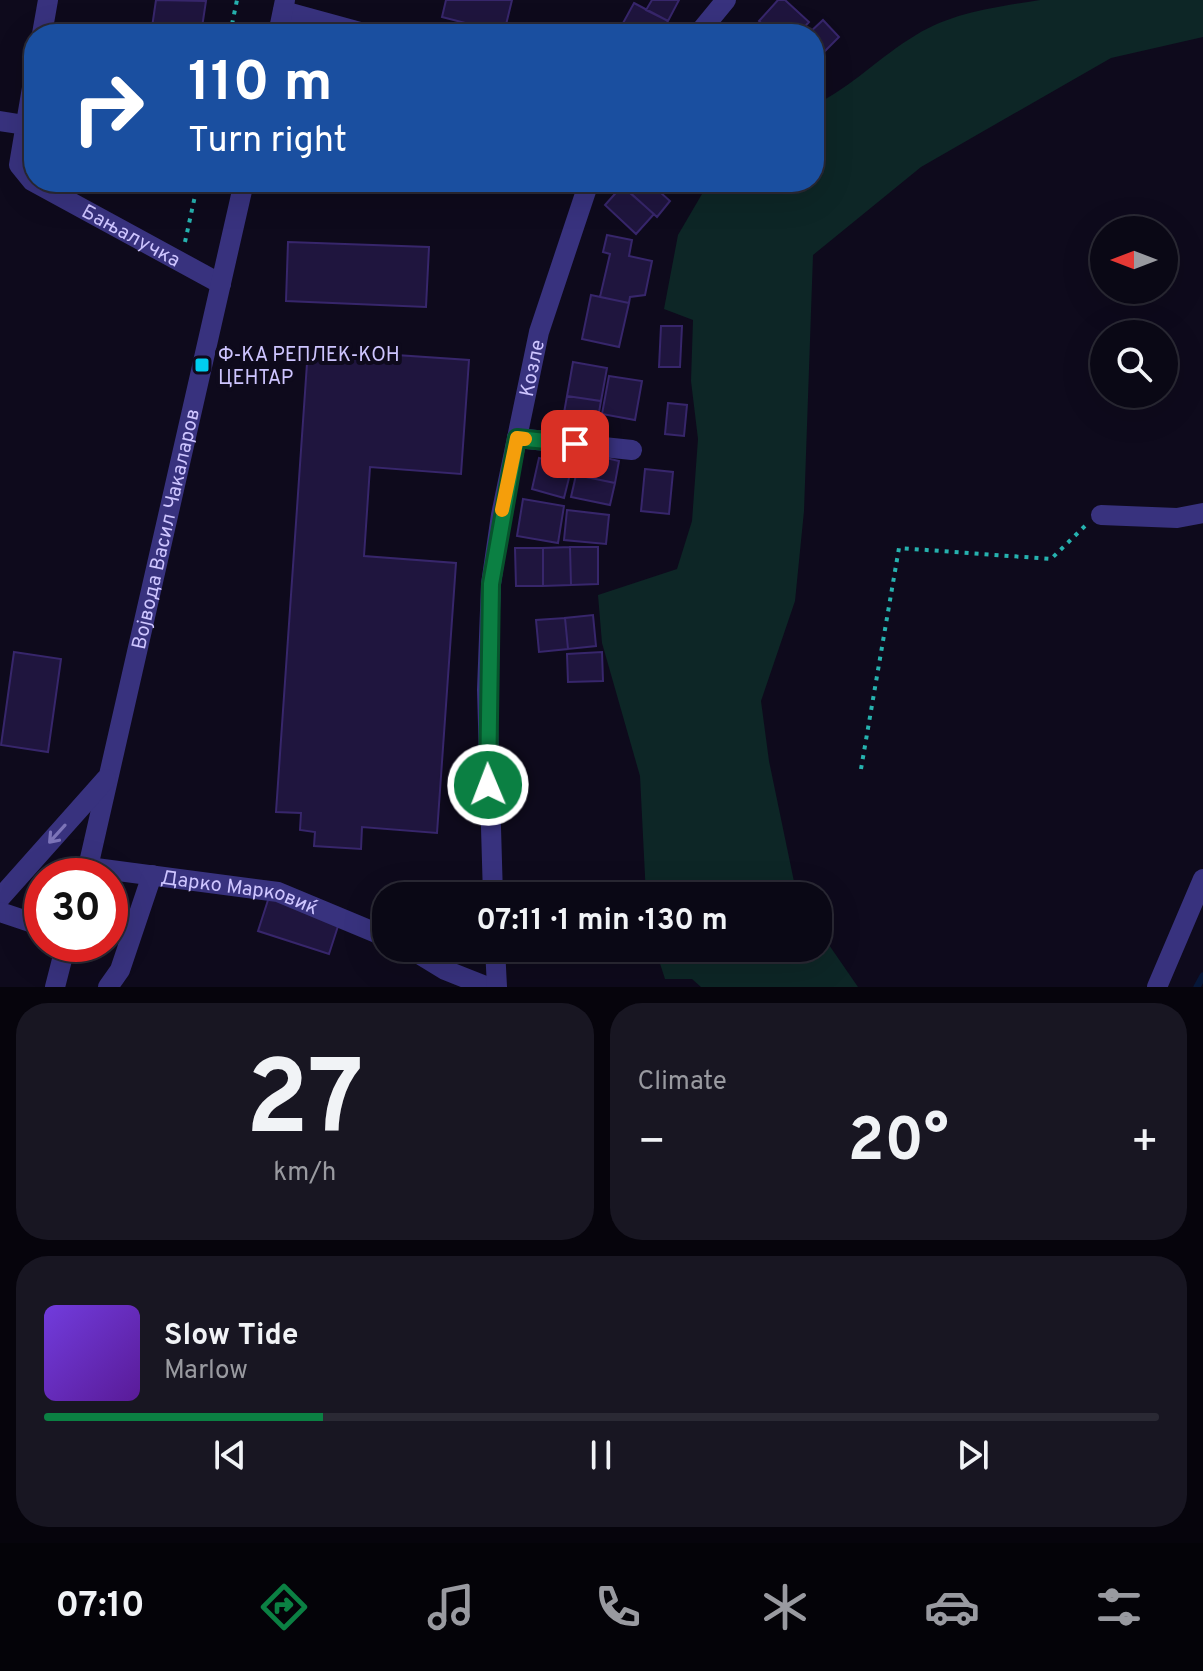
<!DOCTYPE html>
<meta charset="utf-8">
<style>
:root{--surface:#0a0815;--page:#181622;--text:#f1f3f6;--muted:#999aa0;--line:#2a2934;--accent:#0b8043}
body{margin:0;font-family:Overpass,sans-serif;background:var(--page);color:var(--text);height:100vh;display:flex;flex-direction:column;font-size:30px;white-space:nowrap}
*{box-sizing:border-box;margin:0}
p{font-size:26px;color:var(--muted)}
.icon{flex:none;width:44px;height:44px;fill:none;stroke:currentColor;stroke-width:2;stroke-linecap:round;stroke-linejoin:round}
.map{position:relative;height:987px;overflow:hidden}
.side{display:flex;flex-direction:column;gap:16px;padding:16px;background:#06040c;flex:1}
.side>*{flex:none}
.banner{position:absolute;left:24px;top:24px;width:800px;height:168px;border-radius:32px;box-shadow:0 8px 32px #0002,0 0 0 2px var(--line);background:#1a4fa0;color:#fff;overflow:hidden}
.needle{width:52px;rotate:270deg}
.fabs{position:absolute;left:1090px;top:216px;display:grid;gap:16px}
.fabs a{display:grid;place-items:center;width:88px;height:88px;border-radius:50%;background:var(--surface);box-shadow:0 8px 32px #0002,0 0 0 2px var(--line);font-size:40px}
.speed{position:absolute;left:24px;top:858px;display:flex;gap:16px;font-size:40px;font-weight:700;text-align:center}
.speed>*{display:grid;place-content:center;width:104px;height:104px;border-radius:50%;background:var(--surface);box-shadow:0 8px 32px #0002,0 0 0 2px var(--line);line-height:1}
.speed .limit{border:12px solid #d22;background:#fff;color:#111}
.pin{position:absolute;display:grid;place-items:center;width:68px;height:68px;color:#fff;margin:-34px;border-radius:16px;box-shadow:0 4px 12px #0006}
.me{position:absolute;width:88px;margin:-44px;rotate:359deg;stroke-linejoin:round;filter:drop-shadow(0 0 6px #0008)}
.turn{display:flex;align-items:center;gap:28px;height:168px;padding:0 32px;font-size:36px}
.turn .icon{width:104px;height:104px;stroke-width:2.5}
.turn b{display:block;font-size:56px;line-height:68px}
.big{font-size:60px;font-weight:700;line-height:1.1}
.side .tile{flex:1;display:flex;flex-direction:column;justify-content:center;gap:12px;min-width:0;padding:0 28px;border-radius:32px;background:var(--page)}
.side .dial{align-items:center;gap:0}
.dial b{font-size:104px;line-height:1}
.song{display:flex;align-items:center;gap:24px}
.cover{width:96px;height:96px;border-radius:12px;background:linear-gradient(135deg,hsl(260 70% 55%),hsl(270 70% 35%))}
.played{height:8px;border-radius:4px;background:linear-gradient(90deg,var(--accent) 25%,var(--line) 25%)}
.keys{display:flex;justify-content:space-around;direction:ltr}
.heat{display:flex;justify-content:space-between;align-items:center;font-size:44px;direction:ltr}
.side .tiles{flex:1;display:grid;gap:16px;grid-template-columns:1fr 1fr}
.tile:last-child{grid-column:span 2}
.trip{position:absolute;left:372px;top:882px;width:460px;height:80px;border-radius:32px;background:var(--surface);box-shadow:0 8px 32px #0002,0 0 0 2px var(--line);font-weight:700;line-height:80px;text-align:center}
.tabs{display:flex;height:128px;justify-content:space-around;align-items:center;background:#040308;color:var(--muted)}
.tabs .icon{width:56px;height:56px}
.tabs .on{color:var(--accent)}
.tabs b{font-size:36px;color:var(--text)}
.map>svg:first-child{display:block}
.green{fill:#0d2626}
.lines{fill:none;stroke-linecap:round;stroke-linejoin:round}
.stream{stroke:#061739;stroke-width:7}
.building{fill:#1f153e;stroke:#37266b;stroke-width:2}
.path{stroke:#26b2af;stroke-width:4;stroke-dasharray:4 6;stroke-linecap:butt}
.minor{stroke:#38327e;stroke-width:20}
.oneway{stroke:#7c74b8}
.route-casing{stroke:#07532c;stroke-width:20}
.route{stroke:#0b8043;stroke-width:14}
.slow{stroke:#f59e0b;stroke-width:14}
.poi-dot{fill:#00cef0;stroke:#0e0a1c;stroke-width:3}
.labels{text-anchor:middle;stroke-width:8;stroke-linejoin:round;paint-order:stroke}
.street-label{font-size:20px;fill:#cec5ff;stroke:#0e0a1c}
.poi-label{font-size:20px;fill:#cec5ff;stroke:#0e0a1c;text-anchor:start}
</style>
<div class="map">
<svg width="1203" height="987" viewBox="0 0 1203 987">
<rect width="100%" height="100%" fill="#0e0a1c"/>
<path class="green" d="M 1040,0 L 1203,0 L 1203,37 L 1111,58 L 921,167 L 813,255 L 804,511 L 795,601 L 761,701 L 769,761 L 797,896 L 646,896 L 640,776 L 602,643 L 598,595 L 677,569 L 692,521 L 698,439 L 691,381 L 693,320 L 664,309 L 678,235 L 709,182 L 814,182 L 814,105 C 852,87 879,57 916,35 C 953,12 997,7 1040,0 Z
M 818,929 L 858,987 L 701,987 L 692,979 L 665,979 L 655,948 L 818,948 Z"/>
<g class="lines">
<path class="stream" d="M 1197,987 L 1203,976"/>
</g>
<path class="building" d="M 156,0 L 206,1 L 201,34 L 151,34 Z
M 446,0 L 512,0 L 504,33 L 442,17 Z
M 652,0 L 679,0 L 668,21 L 646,10 Z
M 778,0 L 785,0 L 809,22 L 798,34 L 773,34 L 759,21 Z
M 634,3 L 668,21 L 660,34 L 617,34 Z
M 823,20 L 839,37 L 824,52 L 814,41 L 814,34 L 808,34 Z
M 631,182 L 649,182 L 670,201 L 657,217 L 625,188 Z
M 622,186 L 654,214 L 636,234 L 605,205 Z
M 607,235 L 632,240 L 629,256 L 652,261 L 645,295 L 630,297 L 629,303 L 600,297 L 610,254 L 603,252 Z
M 288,242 L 429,247 L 426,307 L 286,301 Z
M 591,295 L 629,303 L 619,347 L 582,339 Z
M 661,326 L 682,326 L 680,367 L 659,367 Z
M 308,349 L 469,360 L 461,474 L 370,467 L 364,556 L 456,563 L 437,833 L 362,827 L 361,849 L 314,846 L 315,832 L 300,830 L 301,813 L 276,812 Z
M 573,362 L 607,368 L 601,401 L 567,396 Z
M 609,376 L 642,381 L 635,420 L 602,414 Z
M 567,396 L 601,401 L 595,435 L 561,430 Z
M 668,403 L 687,405 L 684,436 L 665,434 Z
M 580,452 L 619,461 L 615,483 L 576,475 Z
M 539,458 L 572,466 L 564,498 L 532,489 Z
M 645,469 L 673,472 L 669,514 L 641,511 Z
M 576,475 L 615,483 L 610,505 L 571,497 Z
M 523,499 L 564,506 L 558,543 L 517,536 Z
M 567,510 L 609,515 L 606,544 L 564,540 Z
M 570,547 L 571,585 L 543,586 L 543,548 Z
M 570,547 L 598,547 L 598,584 L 571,585 Z
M 515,548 L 543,548 L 543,586 L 516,586 Z
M 593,615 L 596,646 L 568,649 L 565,618 Z
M 565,618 L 568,649 L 539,652 L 536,620 Z
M 14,652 L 61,659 L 48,752 L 1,745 Z
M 602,652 L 603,681 L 568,682 L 567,654 Z
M 269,897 L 340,920 L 329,954 L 258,931 Z"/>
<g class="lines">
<path class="path" d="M 230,34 L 237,0
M 185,242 L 198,182
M 861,769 L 899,548 L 1051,559 L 1086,525"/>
<g class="minor">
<path d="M 283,11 L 367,34"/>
<path d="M 42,34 L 48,0"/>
<path d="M 278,34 L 285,0"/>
<path d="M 698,34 L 726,0"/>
<path id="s1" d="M 34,76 L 19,165 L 32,181 L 221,284"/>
<path d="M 0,121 L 25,125"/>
<path d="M 517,438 L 632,450"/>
<path d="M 1101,515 L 1177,518 L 1203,513"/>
<path id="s2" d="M 88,867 L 278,892 L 386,937"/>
<path id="s3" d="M 86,876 L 244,182"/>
<path id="s4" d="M 493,896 L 487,690 L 491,584 L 501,515 L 539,332 L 589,182"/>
<path d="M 0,898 L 106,779"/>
<path d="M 0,912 L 42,926"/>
<path d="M 409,948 L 445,970 L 488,987"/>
<path d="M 495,948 L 497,987"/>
<path d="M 55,987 L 66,944"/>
<path d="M 108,987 L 120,970 L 152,875"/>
<path d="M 1157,987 L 1203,879"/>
</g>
</g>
<defs><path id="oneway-shaft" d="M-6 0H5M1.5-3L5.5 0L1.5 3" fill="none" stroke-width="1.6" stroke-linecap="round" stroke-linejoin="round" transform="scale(2)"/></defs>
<use class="oneway" href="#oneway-shaft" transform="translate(57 834) rotate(132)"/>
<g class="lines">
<defs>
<path id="route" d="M 488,785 L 491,584 L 517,438 L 575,444"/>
</defs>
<use href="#route" class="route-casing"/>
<use href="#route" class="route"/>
<path class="slow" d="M 502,510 L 517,438 L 525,439"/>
</g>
<rect class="poi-dot" x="194" y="357" width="16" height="16" rx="4"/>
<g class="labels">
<g class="street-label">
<text dy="7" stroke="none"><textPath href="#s1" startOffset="224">Бањалучка</textPath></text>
<text dy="7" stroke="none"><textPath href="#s4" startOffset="532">Козле</textPath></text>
<text dy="7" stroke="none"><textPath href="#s3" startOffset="356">Војвода Васил Чакаларов</textPath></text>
<text dy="7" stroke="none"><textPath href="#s2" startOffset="154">Дарко Марковиќ</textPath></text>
</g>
<g class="poi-label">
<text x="218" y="361">Ф-КА РЕПЛЕК-КОН<tspan x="218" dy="23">ЦЕНТАР</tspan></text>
</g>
</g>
</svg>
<div class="fabs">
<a><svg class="needle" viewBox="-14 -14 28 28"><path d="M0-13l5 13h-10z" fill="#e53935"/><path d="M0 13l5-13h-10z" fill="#999aa0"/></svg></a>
<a><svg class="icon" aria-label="search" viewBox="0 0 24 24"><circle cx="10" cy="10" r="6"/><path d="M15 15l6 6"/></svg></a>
</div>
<div class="speed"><div class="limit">30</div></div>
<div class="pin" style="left:575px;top:444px;background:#d93025"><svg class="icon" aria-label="arrive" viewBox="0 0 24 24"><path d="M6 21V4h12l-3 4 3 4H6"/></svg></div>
<svg class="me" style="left:488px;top:785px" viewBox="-20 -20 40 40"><circle r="17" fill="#0b8043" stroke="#fff" stroke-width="3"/><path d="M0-11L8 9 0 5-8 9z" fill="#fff"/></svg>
<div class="trip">07:11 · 1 min · 130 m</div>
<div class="banner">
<div class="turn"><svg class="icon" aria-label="right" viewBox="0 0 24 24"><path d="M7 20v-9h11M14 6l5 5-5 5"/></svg><div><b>110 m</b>Turn right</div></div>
</div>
</div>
<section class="side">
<div class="tiles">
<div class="tile dial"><b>27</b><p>km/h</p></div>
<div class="tile"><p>Climate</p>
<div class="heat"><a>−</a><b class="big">20°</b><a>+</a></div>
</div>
<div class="tile">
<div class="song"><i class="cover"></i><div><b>Slow Tide</b><p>Marlow</p></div></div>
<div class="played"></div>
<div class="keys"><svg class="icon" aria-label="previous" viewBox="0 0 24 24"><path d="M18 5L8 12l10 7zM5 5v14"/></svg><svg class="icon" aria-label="pause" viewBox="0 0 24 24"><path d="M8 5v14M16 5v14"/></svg><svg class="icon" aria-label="next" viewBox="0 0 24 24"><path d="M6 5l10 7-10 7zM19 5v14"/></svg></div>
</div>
</div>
</section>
<nav class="tabs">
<b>07:10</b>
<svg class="icon on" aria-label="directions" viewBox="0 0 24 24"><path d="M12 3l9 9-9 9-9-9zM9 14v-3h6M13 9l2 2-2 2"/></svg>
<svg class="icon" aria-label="music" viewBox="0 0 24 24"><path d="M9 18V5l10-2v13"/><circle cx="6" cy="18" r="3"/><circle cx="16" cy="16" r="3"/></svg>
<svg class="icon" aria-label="phone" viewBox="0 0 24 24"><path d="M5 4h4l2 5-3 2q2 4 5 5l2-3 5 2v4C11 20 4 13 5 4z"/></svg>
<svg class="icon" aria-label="climate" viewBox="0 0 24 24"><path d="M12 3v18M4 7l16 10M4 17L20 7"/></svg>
<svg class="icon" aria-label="car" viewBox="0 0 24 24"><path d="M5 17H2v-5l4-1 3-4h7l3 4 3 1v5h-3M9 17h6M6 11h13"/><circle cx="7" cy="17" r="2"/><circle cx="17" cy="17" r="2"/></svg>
<svg class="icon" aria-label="filters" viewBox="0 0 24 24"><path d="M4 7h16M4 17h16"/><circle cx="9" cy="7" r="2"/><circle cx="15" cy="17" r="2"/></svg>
</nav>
